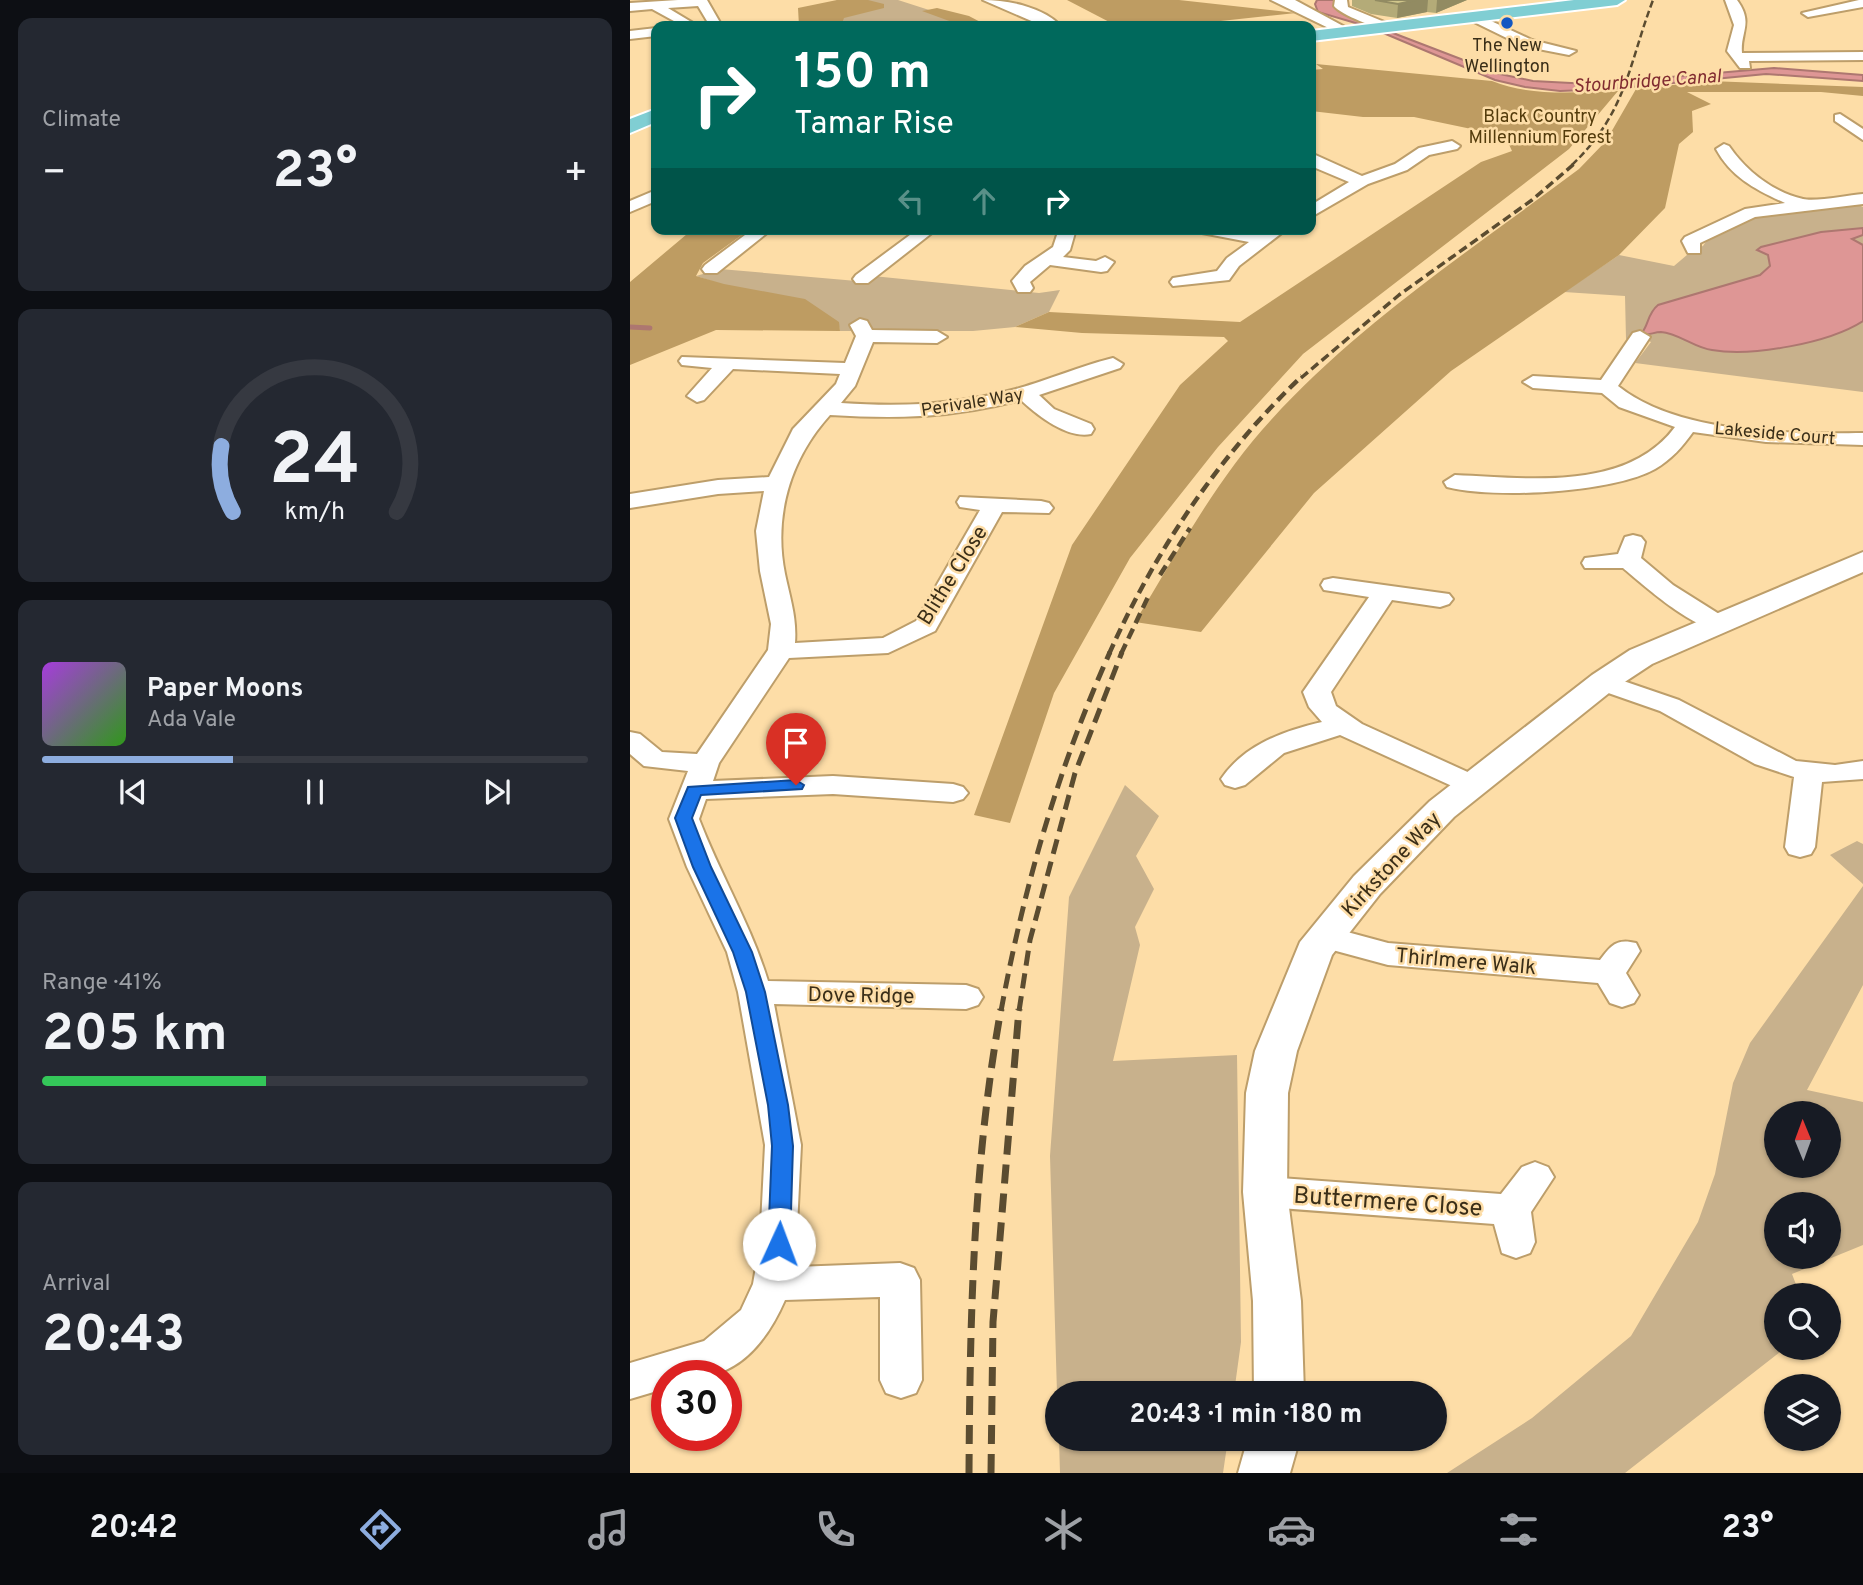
<!DOCTYPE html>
<meta charset="utf-8">
<style>
:root{--surface:#171b24;--page:#242831;--text:#f1f3f6;--muted:#9ea1a6;--line:#363941;--accent:#8daddf}
body{margin:0;font-family:Overpass,sans-serif;background:var(--page);color:var(--text);height:100vh;display:flex;flex-direction:column;font-size:26px;white-space:nowrap}
*{box-sizing:border-box;margin:0}
p{font-size:23px;color:var(--muted)}
.icon{flex:none;width:38px;height:38px;fill:none;stroke:currentColor;stroke-width:2;stroke-linecap:round;stroke-linejoin:round}
.map{position:relative;flex:1;overflow:hidden}
.details{display:flex;flex-direction:column;gap:18px;padding:18px;background:#0d0f14;width:630px}
.details>*{flex:none}
.banner{position:absolute;left:21px;top:21px;width:665px;height:214px;border-radius:14px;box-shadow:0 2px 5px #0004;background:#00695c;color:#fff;overflow:hidden}
.needle{width:46px;rotate:359deg}
.tools{position:absolute;left:1134px;top:1101px;display:grid;gap:14px}
.tools a{display:grid;place-items:center;width:77px;height:77px;border-radius:50%;background:var(--surface);box-shadow:0 2px 5px #0004;font-size:35px}
.speed{position:absolute;left:21px;top:1360px;display:flex;gap:14px;font-size:35px;font-weight:700;text-align:center}
.speed>*{display:grid;place-content:center;width:91px;height:91px;border-radius:50%;background:var(--surface);box-shadow:0 2px 5px #0004;line-height:1}
.speed .limit{border:10px solid #d22;background:#fff;color:#111}
.pin{position:absolute;display:grid;place-items:center;width:60px;height:60px;color:#fff;margin:-72px -30px;border-radius:50% 50% 50% 0;rotate:-45deg;box-shadow:0 0 7px #0007}
.pin .icon{rotate:45deg}
.me{position:absolute;width:77px;margin:-38px;rotate:2deg;stroke-linejoin:round;filter:drop-shadow(0 0 5px #0008)}
.turn{display:flex;align-items:center;gap:24px;height:147px;padding:0 28px;font-size:32px}
.turn .icon{width:91px;height:91px;stroke-width:2.5}
.turn b{display:block;font-size:49px;line-height:60px}
.lanes{display:flex;align-items:center;height:66px;padding:0 28px;background:#0003;justify-content:center;gap:35px;direction:ltr}
.lanes .off{opacity:.35}
.big{font-size:52px;font-weight:700;line-height:1.1}
.details .card{flex:1;display:flex;flex-direction:column;justify-content:center;gap:10px;min-width:0;padding:0 24px;border-radius:14px;background:var(--page)}
.details .dial{align-items:center;gap:0}
.dial svg{height:182px;overflow:visible;fill:none;stroke:var(--line);stroke-width:7;stroke-linecap:round;text-anchor:middle}
.dial text{fill:var(--text);stroke:none}
.song{display:flex;align-items:center;gap:21px}
.cover{width:84px;height:84px;border-radius:10px;background:linear-gradient(135deg,hsl(280 70% 55%),hsl(110 70% 35%))}
.played{height:7px;border-radius:4px;background:linear-gradient(90deg,var(--accent) 35%,var(--line) 35%)}
.keys{display:flex;justify-content:space-around;direction:ltr}
.heat{display:flex;justify-content:space-between;align-items:center;font-size:38px;direction:ltr}
.charge{height:10px;border-radius:5px;background:linear-gradient(90deg,#34c759 41%,var(--line) 0)}
.trip{position:absolute;left:415px;top:1381px;width:402px;height:70px;border-radius:35px;background:var(--surface);box-shadow:0 2px 5px #0004;font-weight:700;line-height:70px;text-align:center}
.menu{display:flex;height:112px;justify-content:space-around;align-items:center;background:#090b0e;color:var(--muted)}
.menu .icon{width:49px;height:49px}
.menu .active{color:var(--accent)}
.menu b{font-size:32px;color:var(--text)}
main{display:flex;flex:1;min-height:0}
.map>svg:first-child{display:block}
.green{fill:#c8b18c;fill-rule:evenodd}
.forest{fill:#be9c62}
.water{fill:#de9695;stroke:#ad7770;stroke-width:2}
.lines{fill:none;stroke-linecap:round;stroke-linejoin:round}
.stream{stroke:#ad7770;stroke-width:5}
.minor-casing{stroke:#bd9e6a;stroke-width:4}
.tertiary-casing{stroke:#bd9e6a;stroke-width:4}
.primary-casing{stroke:#fff;stroke-width:4}
.minor{fill:#fff;fill-rule:evenodd}
.tertiary{fill:#fff;fill-rule:evenodd}
.primary{fill:#80ced3;fill-rule:evenodd}
.rail-far4{stroke:#5b4c30;stroke-width:2.5;stroke-dasharray:7 3.5;stroke-linecap:butt}
.rail-far3{stroke:#5b4c30;stroke-width:3.5;stroke-dasharray:9 4.5;stroke-linecap:butt}
.rail-far2{stroke:#5b4c30;stroke-width:4.5;stroke-dasharray:11 6;stroke-linecap:butt}
.rail-far1{stroke:#5b4c30;stroke-width:5;stroke-dasharray:15 8;stroke-linecap:butt}
.rail{stroke:#5b4c30;stroke-width:7;stroke-dasharray:19 10;stroke-linecap:butt}
.wall{fill:#b4ab78}
.shaded-wall{fill:#928b62}
.building{fill:#d1c78c;stroke:#928b62;stroke-width:2}
.route{fill:#1a73e8;stroke:#114b97;stroke-width:2}
.poi-dot{fill:#1357c2;stroke:#fddda7;stroke-width:2.5}
.labels{text-anchor:middle;stroke-width:5;stroke-linejoin:round;paint-order:stroke}
.far-poi-label{font-size:18px;fill:#3a2e18;stroke:#fddda7}
.far-park-label{font-size:18px;fill:#533b0b;stroke:#fddda7}
.far-street-label{font-size:18px;fill:#3a2e18;stroke:#fddda7}
.far-water-label{font-size:19px;font-style:italic;fill:#812c31;stroke:#fddda7}
.street-label{font-size:21px;fill:#3a2e18;stroke:#fddda7}
.near-street-label{font-size:24px;fill:#3a2e18;stroke:#fddda7}
</style>
<main>
<section class="details">
<div class="card"><p>Climate</p>
<div class="heat"><a>−</a><b class="big">23°</b><a>+</a></div>
</div>
<div class="card dial"><svg viewBox="0 0 100 80">
<path d="M14 69A42 42 0 1 1 86 69"/>
<path d="M14 69A42 42 0 0 1 9 40" stroke="#8daddf"/>
<text x="50" y="56" font-size="32" font-weight="700">24</text>
<text x="50" y="72" font-size="11">km/h</text>
</svg></div>
<div class="card">
<div class="song"><i class="cover"></i><div><b>Paper Moons</b><p>Ada Vale</p></div></div>
<div class="played"></div>
<div class="keys"><svg class="icon" aria-label="previous" viewBox="0 0 24 24"><path d="M18 5L8 12l10 7zM5 5v14"/></svg><svg class="icon" aria-label="pause" viewBox="0 0 24 24"><path d="M8 5v14M16 5v14"/></svg><svg class="icon" aria-label="next" viewBox="0 0 24 24"><path d="M6 5l10 7-10 7zM19 5v14"/></svg></div>
</div>
<div class="card"><p>Range · 41%</p><b class="big">205 km</b><div class="charge"></div></div>
<div class="card"><p>Arrival</p><b class="big">20:43</b></div>
</section>
<div class="map">
<svg width="1233" height="1473" viewBox="0 0 1233 1473">
<rect width="100%" height="100%" fill="#fddda7"/>
<path class="green" d="M 207,0 L 268,0 L 349,26 L 182,26 Z
M 1222,202 L 1233,207 L 1233,392 L 1005,363 L 1021,342 L 1010,337 L 996,339 L 995,296 L 934,292 L 989,255 L 1044,266 L 1064,249 L 1073,246 C 1094,212 1184,206 1222,202 Z
M 90,269 L 238,282 L 243,276 L 409,293 L 430,290 L 419,312 L 385,327 L 343,331 L 210,331 L 208,322 L 66,276 Z
M 495,785 L 529,816 L 506,856 L 524,889 L 505,927 L 510,945 L 483,1061 L 607,1055 L 611,1342 L 604,1393 L 427,1393 L 420,1156 L 439,897 Z
M 1227,841 L 1233,844 L 1233,884 L 1200,855 Z
M 1233,886 L 1233,985 L 1177,1090 L 1233,1102 L 1233,1245 L 1162,1274 L 1170,1295 L 1146,1295 L 1146,1348 L 1155,1348 L 995,1473 L 817,1473 L 902,1418 L 1001,1336 L 1068,1222 L 1085,1174 L 1103,1083 L 1120,1043 ZM 1146,1113 L 1199,1113 L 1199,1166 L 1146,1166 ZM 1146,1204 L 1199,1204 L 1199,1256 L 1146,1256 Z
M 429,1439 L 429,1438 L 598,1439 L 593,1473 L 430,1473 Z"/>
<path class="forest" d="M 207,0 L 238,0 L 254,4 L 254,8 L 214,18 L 211,26 L 169,26 L 168,8 Z
M 437,0 L 549,0 L 666,13 L 544,26 L 487,26 Z
M 307,8 L 339,16 L 356,25 L 333,26 L 292,11 Z
M 686,64 L 862,81 C 901,97 946,92 988,91 L 939,149 L 673,354 L 588,447 L 500,558 L 424,693 L 380,823 L 344,815 L 442,545 L 550,385 L 598,341 L 594,337 L 452,333 L 385,327 L 419,312 L 610,322 L 851,162 L 882,151 L 875,136 L 784,117 L 733,117 L 681,111 L 681,70 L 693,69 Z
M 1080,81 L 1233,87 L 1233,96 L 1191,92 L 1057,92 L 1081,104 L 1062,111 L 1063,132 L 1049,144 L 1035,208 L 989,255 L 821,371 L 684,493 L 571,632 L 505,622 C 547,553 586,480 641,420 C 730,322 844,248 949,169 L 976,141 L 1006,89 Z
M 63,229 L 120,229 L 73,263 L 66,276 L 94,284 L 175,299 L 209,322 L 210,331 L 86,330 L 0,365 L 0,282 Z"/>
<path class="water" d="M 687,0 L 706,0 L 705,8 L 716,15 L 870,74 L 903,81 L 960,84 L 1144,68 L 1233,75 L 1233,81 L 1136,74 L 981,89 L 930,91 L 895,87 L 865,80 L 739,27 L 688,12 L 685,4 Z
M 1233,228 L 1233,235 L 1222,239 L 1233,245 L 1233,321 C 1199,343 1122,357 1082,350 C 1065,348 1048,333 1031,332 C 1023,332 1019,336 1011,334 C 1019,325 1017,314 1028,305 L 1130,275 L 1140,266 L 1138,255 L 1127,250 L 1131,247 L 1191,232 Z"/>
<g class="lines">
<path class="stream" d="M 0,327 L 20,328"/>
<defs>
<path id="minor" d="M 48,0 L 77,0 L 92,26 L 80,26 L 68,6 L 38,8 L 68,26 L 53,26 L 22,9 L 0,11 L 0,3 Z
M 641,0 L 665,0 L 726,33 L 715,36 Z
M 705,0 L 717,0 L 718,7 L 769,28 C 760,35 712,16 704,6 Z
M 1095,0 L 1107,0 C 1124,23 1110,32 1112,53 L 1233,52 L 1233,60 L 1119,61 L 1120,68 L 1110,68 L 1097,51 L 1104,25 Z
M 1229,0 L 1233,0 L 1233,7 L 1178,17 L 1172,13 Z
M 846,14 L 902,40 L 946,51 L 939,55 L 893,46 L 842,21 L 840,18 Z
M 26,28 L 26,36 L 0,39 L 0,31 Z
M 1210,114 L 1233,129 L 1233,140 L 1205,121 L 1205,115 Z
M 822,141 L 830,146 L 827,149 L 799,155 L 777,170 L 738,184 L 681,217 L 681,205 L 719,182 L 681,166 L 681,153 L 732,176 L 765,164 L 789,148 Z
M 1094,144 L 1099,146 C 1116,171 1143,192 1173,199 C 1186,202 1218,195 1233,194 L 1233,204 L 1125,217 L 1070,243 L 1070,253 L 1058,253 L 1052,241 L 1055,237 L 1115,209 L 1155,203 C 1126,190 1101,177 1086,149 Z
M 26,190 L 26,201 L 0,212 L 0,201 Z
M 123,229 L 142,229 L 87,273 L 75,273 L 72,269 L 75,265 Z
M 288,229 L 307,229 L 238,283 L 226,283 L 223,279 L 226,275 Z
M 429,229 L 446,229 L 440,250 L 433,257 L 466,261 L 475,257 L 484,262 L 477,271 L 471,272 L 420,265 L 400,282 L 403,288 L 400,292 L 388,292 L 382,281 L 395,266 L 423,247 Z
M 570,229 L 605,229 L 631,234 L 638,229 L 657,229 L 609,266 L 599,280 L 543,286 L 540,282 L 543,278 L 587,271 L 597,258 L 619,242 L 572,233 Z
M 230,319 L 237,321 L 242,330 L 307,331 L 317,337 L 307,343 L 243,342 L 225,386 L 211,403 C 271,407 327,405 386,389 C 419,380 450,366 483,358 L 493,364 L 490,368 L 409,395 L 424,409 L 461,424 L 464,429 L 461,434 C 437,439 407,415 391,400 C 324,418 269,419 200,415 C 161,458 143,515 155,574 C 160,598 167,618 165,643 L 253,638 L 286,621 L 350,510 L 330,507 L 327,502 L 330,497 L 411,501 L 419,503 L 423,508 L 419,513 L 372,512 L 305,631 L 258,653 L 159,658 L 89,763 L 83,781 L 203,776 L 323,784 L 333,787 L 338,793 L 333,799 L 323,802 L 203,794 L 76,799 L 69,819 C 90,874 121,925 138,981 L 336,985 L 348,989 L 353,997 L 348,1005 L 336,1009 L 144,1004 L 171,1145 L 165,1267 L 270,1263 L 284,1268 L 290,1280 L 292,1380 L 286,1393 L 271,1398 L 256,1393 L 250,1380 L 250,1297 L 155,1300 C 141,1332 118,1367 81,1375 C 67,1378 51,1376 37,1376 L 37,1388 L 0,1399 L 0,1363 L 74,1341 L 111,1310 L 123,1284 L 130,1244 L 135,1145 L 108,992 L 97,952 L 57,867 L 39,819 L 58,771 L 14,766 L 0,754 L 0,732 L 10,734 L 32,752 L 67,754 L 138,650 L 141,624 L 130,571 L 126,531 L 134,491 L 88,494 L 0,508 L 0,494 L 88,480 L 139,477 L 163,429 L 206,384 L 210,374 L 103,369 L 74,400 L 67,402 L 57,396 L 82,368 L 52,365 L 49,361 L 52,357 L 215,363 L 226,336 L 220,325 Z
M 1010,331 L 1020,337 L 988,386 C 1048,434 1159,434 1233,433 L 1233,445 L 1136,442 L 1063,432 C 1052,447 1042,459 1025,469 C 982,493 865,499 817,487 L 814,482 L 825,475 C 897,478 997,492 1045,427 L 989,407 L 972,393 L 903,388 L 893,382 L 903,376 L 971,380 L 1003,333 Z
M 1003,535 L 1011,537 L 1015,542 L 1011,558 L 1043,585 L 1097,619 L 1101,624 L 1097,629 C 1069,636 1015,586 993,568 L 955,568 L 952,563 L 955,558 L 988,554 L 995,537 Z
M 703,578 L 819,594 L 823,599 L 819,604 L 810,607 L 762,600 L 701,692 L 706,706 L 732,724 L 853,779 L 858,785 L 853,791 L 843,794 L 833,791 L 710,735 L 654,753 L 615,785 L 605,788 L 595,785 L 591,779 C 614,745 653,731 692,722 L 679,707 L 673,692 L 739,597 L 694,590 L 691,585 L 694,580 Z
M 973,674 L 1049,700 L 1166,761 L 1205,765 L 1233,761 L 1233,779 L 1192,782 L 1185,847 L 1181,854 L 1170,857 L 1159,854 L 1155,847 L 1164,777 L 1125,764 L 1030,711 L 964,688 L 960,682 L 964,676 Z
M 695,926 L 758,943 L 970,960 C 981,945 987,938 1006,943 L 1010,951 L 996,973 L 1009,995 L 1004,1003 L 992,1007 L 980,1003 L 968,983 L 758,965 L 684,945 L 679,937 L 684,929 Z
M 905,1162 L 918,1167 L 924,1177 L 901,1212 L 905,1242 L 900,1253 L 886,1258 L 872,1253 L 864,1224 L 635,1207 L 622,1203 L 616,1192 L 622,1181 L 635,1177 L 871,1194 L 892,1167 Z"/>
<path id="tertiary" d="M 353,0 C 378,0 413,7 431,26 L 413,26 Z
M 1233,552 L 1233,572 L 1022,664 L 984,689 L 824,817 L 750,894 L 702,955 L 667,1051 L 658,1093 L 657,1192 L 671,1301 L 674,1393 L 624,1393 L 623,1301 L 613,1192 L 616,1093 L 625,1051 L 670,942 L 724,876 L 800,801 L 962,675 L 1000,650 Z
M 618,1438 L 670,1438 L 660,1473 L 608,1473 Z"/>
<path id="primary" d="M 944,0 L 995,0 L 987,5 L 681,41 L 681,31 Z
M 26,109 L 26,122 L 0,133 L 0,119 Z"/>
</defs>
<use href="#minor" class="minor-casing"/>
<use href="#tertiary" class="tertiary-casing"/>
<use href="#primary" class="primary-casing"/>
<use href="#minor" class="minor"/>
<use href="#tertiary" class="tertiary"/>
<use href="#primary" class="primary"/>
<path class="rail-far4" d="M 942,165 C 997,112 998,66 1023,0"/>
<path class="rail-far3" d="M 671,378 L 769,295 L 902,200 L 944,164"/>
<path class="rail-far2" d="M 530,575 L 560,528
M 479,654 C 525,551 590,454 672,376
M 491,654 L 518,597"/>
<path class="rail-far1" d="M 371,1011 C 394,887 428,768 480,652
M 389,1011 L 400,940 L 445,773 L 492,652"/>
<path class="rail" d="M 339,1473 C 340,1317 343,1163 371,1009
M 361,1473 L 363,1322 L 389,1009"/>
</g>
<path class="wall" d="M 722,0 L 837,0 L 806,13 L 797,12 L 767,18 L 741,14 L 722,6 Z"/>
<path class="shaded-wall" d="M 786,0 L 798,0 L 797,12 L 767,18 L 768,4 Z
M 807,0 L 837,0 L 806,13 Z"/>
<path class="building" d="M 745,0 L 786,0 L 768,4 Z"/>
<path class="route" d="M 166,780 L 174,785 L 172,789 L 71,795 L 62,818 L 81,867 L 122,952 L 135,992 L 158,1105 L 163,1146 L 160,1244 L 157,1250 L 149,1253 L 141,1250 L 138,1244 L 142,1146 L 138,1105 L 116,992 L 103,952 L 63,867 L 45,818 L 58,787 Z"/>
<circle class="poi-dot" cx="877" cy="23" r="7"/>
<g class="labels">
<g class="far-poi-label">
<text x="877" y="51">The New<tspan x="877" dy="21">Wellington</tspan></text>
</g>
<g class="far-park-label">
<text x="910" y="122">Black Country<tspan x="910" dy="21">Millennium Forest</tspan></text>
</g>
<g class="far-street-label">
<text transform="translate(342 402) rotate(-9)" y="6">Perivale Way</text>
<text transform="translate(1145 433) rotate(5)" y="6">Lakeside Court</text>
</g>
<g class="far-water-label">
<text transform="translate(1017 80) rotate(-4)" y="7">Stourbridge Canal</text>
</g>
<g class="street-label">
<text transform="translate(322 575) rotate(-58)" y="7">Blithe Close</text>
<text transform="translate(761 864) rotate(-47)" y="7">Kirkstone Way</text>
<text transform="translate(836 961) rotate(5)" y="7">Thirlmere Walk</text>
<text transform="translate(231 995) rotate(1)" y="7">Dove Ridge</text>
</g>
<g class="near-street-label">
<text transform="translate(758 1201) rotate(4)" y="8">Buttermere Close</text>
</g>
</g>
</svg>
<div class="tools">
<a><svg class="needle" viewBox="-14 -14 28 28"><path d="M0-13l5 13h-10z" fill="#e53935"/><path d="M0 13l5-13h-10z" fill="#9ea1a6"/></svg></a>
<a><svg class="icon" aria-label="sound" viewBox="0 0 24 24"><path d="M4 9h4l5-4v14l-5-4H4zM17 9q2 3 0 6"/></svg></a>
<a><svg class="icon" aria-label="search" viewBox="0 0 24 24"><circle cx="10" cy="10" r="6"/><path d="M15 15l6 6"/></svg></a>
<a><svg class="icon" aria-label="layers" viewBox="0 0 24 24"><path d="M12 4l9 5-9 5-9-5zM3 14l9 5 9-5"/></svg></a>
</div>
<div class="speed"><div class="limit">30</div></div>
<div class="pin" style="left:166px;top:785px;background:#d93025"><svg class="icon" aria-label="arrive" viewBox="0 0 24 24"><path d="M6 21V4h12l-3 4 3 4H6"/></svg></div>
<svg class="me" style="left:149px;top:1244px" viewBox="-20 -20 40 40"><circle r="19" fill="#fff"/><path d="M0-13L10 11 0 6-10 11z" fill="#1a73e8"/></svg>
<div class="trip">20:43 · 1 min · 180 m</div>
<div class="banner">
<div class="turn"><svg class="icon" aria-label="right" viewBox="0 0 24 24"><path d="M7 20v-9h11M14 6l5 5-5 5"/></svg><div><b>150 m</b>Tamar Rise</div></div>
<div class="lanes"><svg class="icon off" aria-label="left" viewBox="0 0 24 24"><path d="M17 20v-9H6M10 6l-5 5 5 5"/></svg><svg class="icon off" aria-label="ahead" viewBox="0 0 24 24"><path d="M12 20V5M6 11l6-6 6 6"/></svg><svg class="icon" aria-label="right" viewBox="0 0 24 24"><path d="M7 20v-9h11M14 6l5 5-5 5"/></svg></div>
</div>
</div>
</main>
<nav class="menu">
<b>20:42</b>
<svg class="icon active" aria-label="directions" viewBox="0 0 24 24"><path d="M12 3l9 9-9 9-9-9zM9 14v-3h6M13 9l2 2-2 2"/></svg>
<svg class="icon" aria-label="music" viewBox="0 0 24 24"><path d="M9 18V5l10-2v13"/><circle cx="6" cy="18" r="3"/><circle cx="16" cy="16" r="3"/></svg>
<svg class="icon" aria-label="phone" viewBox="0 0 24 24"><path d="M5 4h4l2 5-3 2q2 4 5 5l2-3 5 2v4C11 20 4 13 5 4z"/></svg>
<svg class="icon" aria-label="climate" viewBox="0 0 24 24"><path d="M12 3v18M4 7l16 10M4 17L20 7"/></svg>
<svg class="icon" aria-label="car" viewBox="0 0 24 24"><path d="M5 17H2v-5l4-1 3-4h7l3 4 3 1v5h-3M9 17h6M6 11h13"/><circle cx="7" cy="17" r="2"/><circle cx="17" cy="17" r="2"/></svg>
<svg class="icon" aria-label="filters" viewBox="0 0 24 24"><path d="M4 7h16M4 17h16"/><circle cx="9" cy="7" r="2"/><circle cx="15" cy="17" r="2"/></svg>
<b>23°</b>
</nav>
